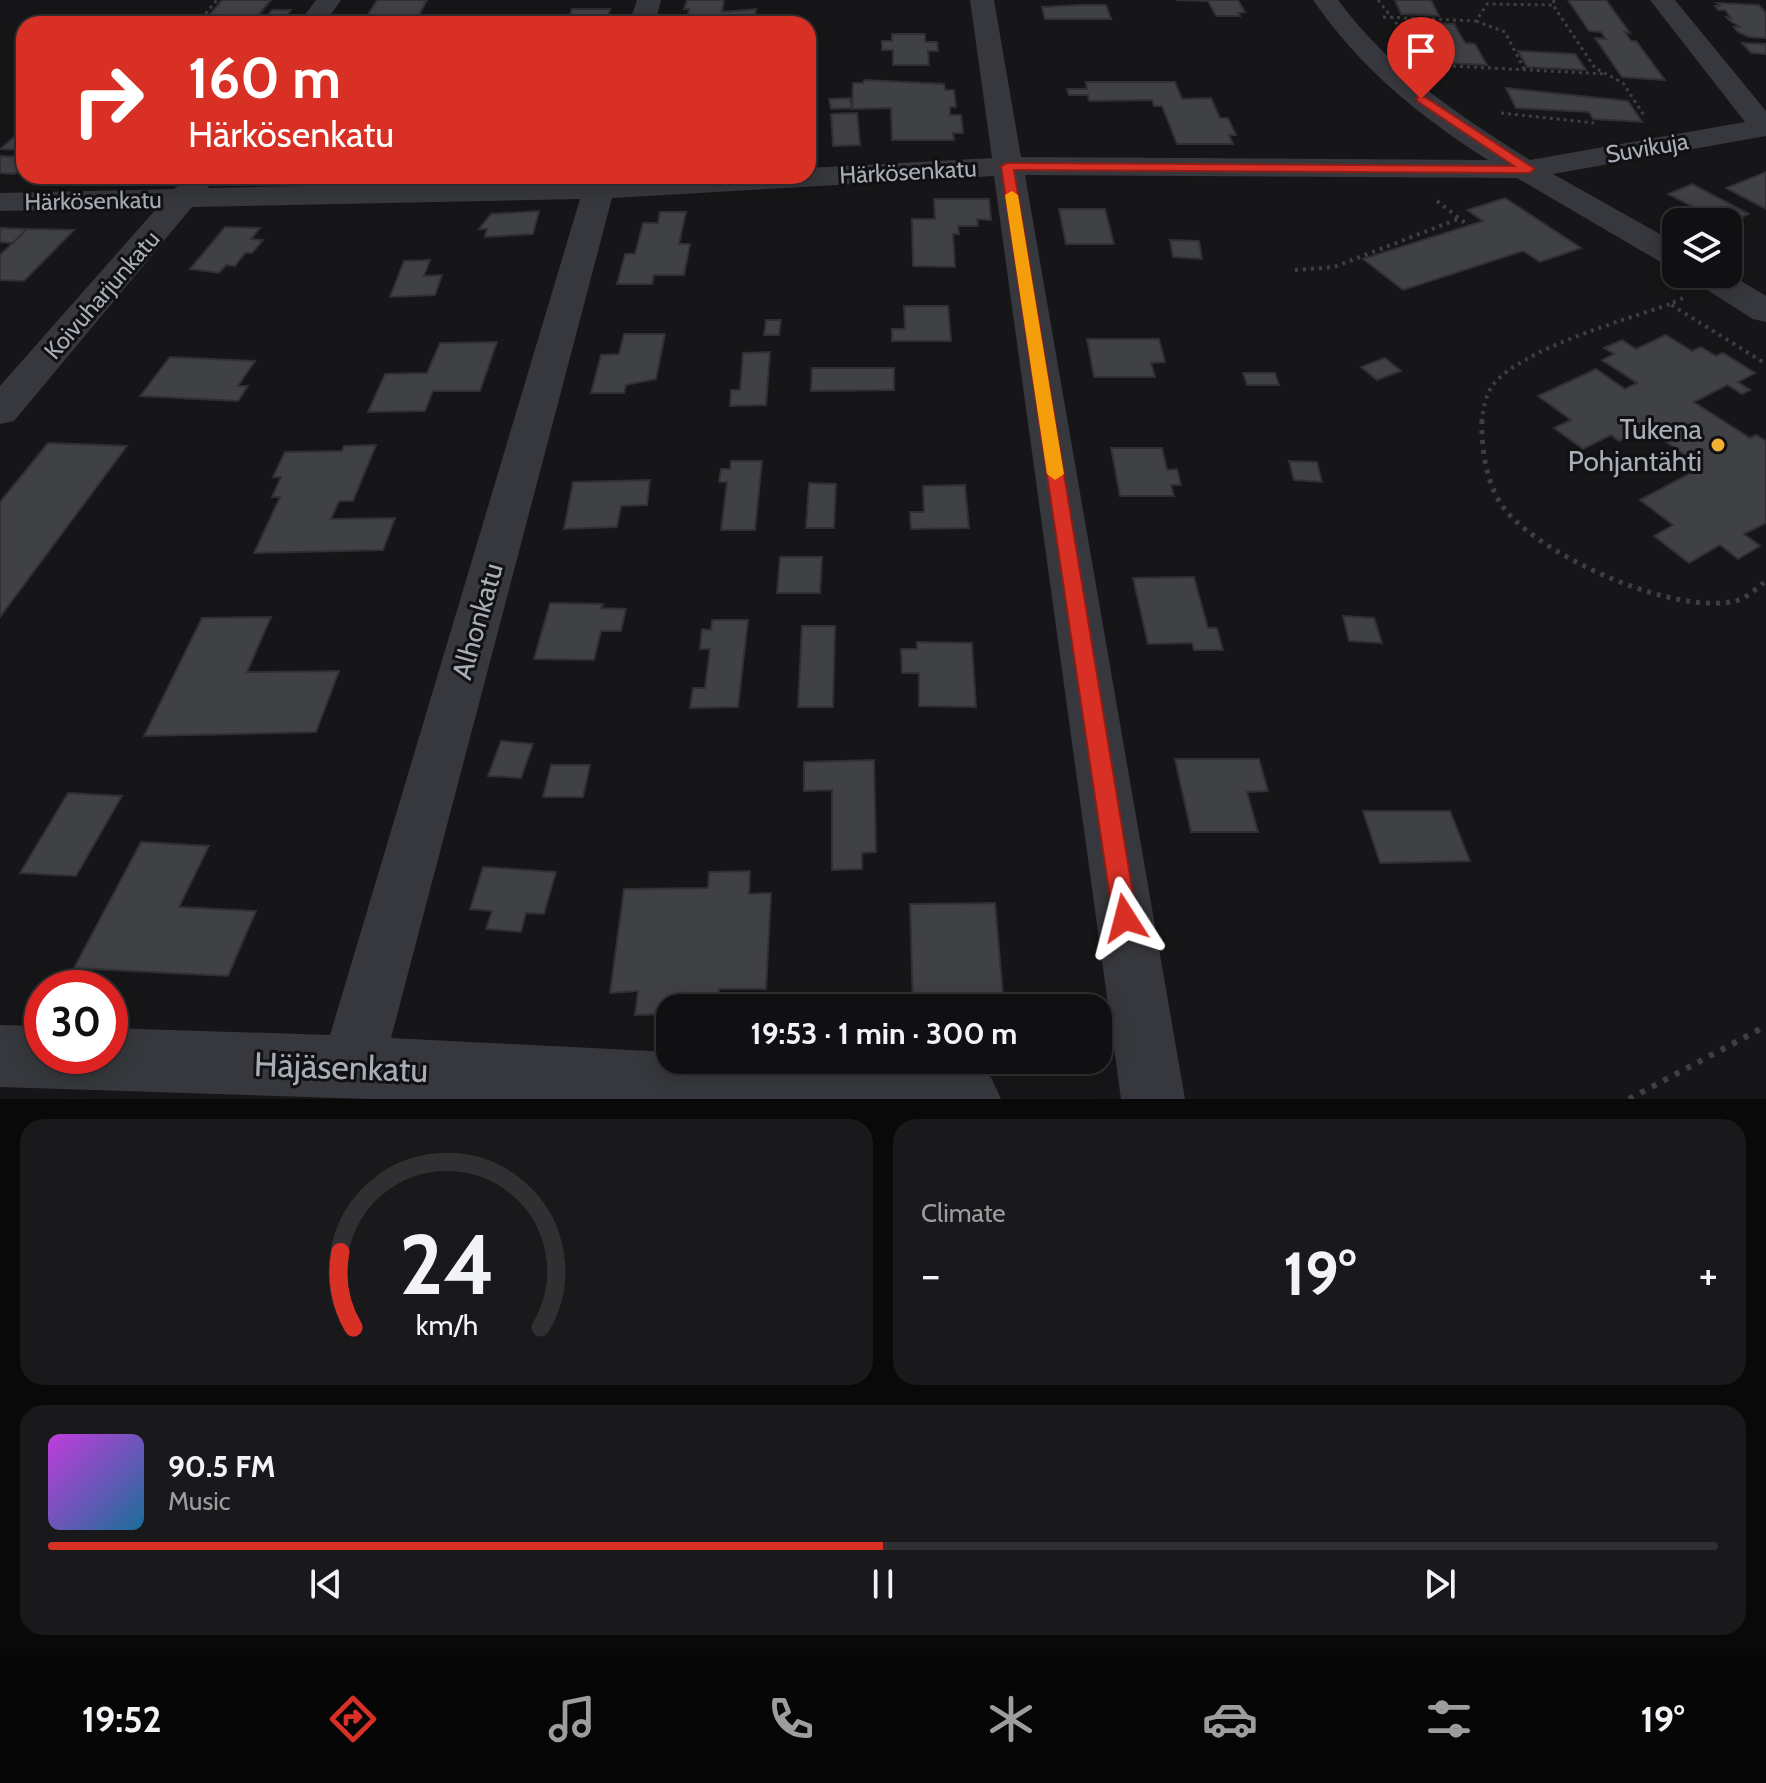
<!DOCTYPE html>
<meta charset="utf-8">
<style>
:root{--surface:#101012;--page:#19191b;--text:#f1f3f6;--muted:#9c9d9f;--line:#303032;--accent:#d93025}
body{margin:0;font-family:Cabin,sans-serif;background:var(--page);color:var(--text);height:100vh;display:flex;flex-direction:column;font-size:30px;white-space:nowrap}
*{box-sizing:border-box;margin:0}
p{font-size:26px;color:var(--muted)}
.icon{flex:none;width:44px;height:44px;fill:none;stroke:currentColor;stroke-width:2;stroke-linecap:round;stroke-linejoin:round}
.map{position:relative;height:1099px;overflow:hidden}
.side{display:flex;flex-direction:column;gap:20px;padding:20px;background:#09090a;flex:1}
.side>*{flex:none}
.top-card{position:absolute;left:16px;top:16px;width:800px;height:168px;border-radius:24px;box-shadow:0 4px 20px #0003,0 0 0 2px var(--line);background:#d93025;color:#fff;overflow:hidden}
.fabs{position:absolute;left:1662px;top:208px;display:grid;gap:16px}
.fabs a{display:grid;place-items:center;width:80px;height:80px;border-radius:16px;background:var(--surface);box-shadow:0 4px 20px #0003,0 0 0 2px var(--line);font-size:40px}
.speed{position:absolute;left:24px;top:970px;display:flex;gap:16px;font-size:40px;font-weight:700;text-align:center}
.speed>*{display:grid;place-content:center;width:104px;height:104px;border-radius:50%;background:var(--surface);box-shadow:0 4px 20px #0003,0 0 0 2px var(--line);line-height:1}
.speed .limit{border:12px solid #d22;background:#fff;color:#111}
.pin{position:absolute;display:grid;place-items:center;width:68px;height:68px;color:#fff;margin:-82px -34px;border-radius:50% 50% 50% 0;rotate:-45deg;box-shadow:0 0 8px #0007}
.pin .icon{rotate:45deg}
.me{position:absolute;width:88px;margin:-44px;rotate:351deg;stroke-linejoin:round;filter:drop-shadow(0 0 6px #0008)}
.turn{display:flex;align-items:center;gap:28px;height:168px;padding:0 40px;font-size:36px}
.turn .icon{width:104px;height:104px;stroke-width:2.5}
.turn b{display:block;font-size:56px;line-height:68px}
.big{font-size:60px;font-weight:800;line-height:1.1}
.side .card{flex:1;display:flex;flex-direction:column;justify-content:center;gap:12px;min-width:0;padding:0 28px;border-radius:24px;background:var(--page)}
.side .dial{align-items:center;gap:0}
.dial svg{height:208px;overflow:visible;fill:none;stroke:var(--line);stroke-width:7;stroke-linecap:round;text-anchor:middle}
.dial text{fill:var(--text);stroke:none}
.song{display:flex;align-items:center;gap:24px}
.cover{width:96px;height:96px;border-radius:12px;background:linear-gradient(135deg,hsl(290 70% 55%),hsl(200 70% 35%))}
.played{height:8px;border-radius:4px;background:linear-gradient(90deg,var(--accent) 50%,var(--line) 50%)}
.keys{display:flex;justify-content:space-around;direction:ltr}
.heat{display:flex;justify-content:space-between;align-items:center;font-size:44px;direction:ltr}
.side .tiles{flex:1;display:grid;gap:20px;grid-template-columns:1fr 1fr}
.card:last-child{grid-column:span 2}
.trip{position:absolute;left:656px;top:994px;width:456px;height:80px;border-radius:24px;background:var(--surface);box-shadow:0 4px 20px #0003,0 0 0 2px var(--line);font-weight:800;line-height:80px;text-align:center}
.menu{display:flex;height:128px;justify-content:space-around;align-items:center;background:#060607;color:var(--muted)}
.menu .icon{width:56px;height:56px}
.menu .selected{color:var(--accent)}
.menu b{font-size:36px;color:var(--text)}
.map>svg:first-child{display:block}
.building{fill:#404145;stroke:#303034;stroke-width:2}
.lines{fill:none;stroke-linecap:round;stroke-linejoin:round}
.path-far3{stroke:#3d3f44;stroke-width:3;stroke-dasharray:3 4;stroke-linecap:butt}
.path-far2{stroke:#3d3f44;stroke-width:4;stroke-dasharray:3 5;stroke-linecap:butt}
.path-far1{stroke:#3d3f44;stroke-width:5;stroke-dasharray:4 6;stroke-linecap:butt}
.path{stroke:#3d3f44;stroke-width:6;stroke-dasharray:5 8;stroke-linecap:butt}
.minor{fill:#37383d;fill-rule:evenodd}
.route{fill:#d93025;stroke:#8d1f18;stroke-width:2}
.slow{fill:#f59e0b}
.poi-dot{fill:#f2b134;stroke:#111113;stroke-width:3}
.labels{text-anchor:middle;stroke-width:6;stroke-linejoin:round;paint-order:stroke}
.far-street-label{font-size:24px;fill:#a8adb8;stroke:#111113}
.poi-label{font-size:28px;fill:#a8adb8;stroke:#111113;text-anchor:end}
.street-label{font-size:28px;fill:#a8adb8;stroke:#111113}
.near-street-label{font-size:34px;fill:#a8adb8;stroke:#111113}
</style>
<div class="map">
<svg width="1766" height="1099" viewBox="0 0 1766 1099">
<rect width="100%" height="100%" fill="#161618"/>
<path class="building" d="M 222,0 L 271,0 L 256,18 L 206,19 Z
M 377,0 L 427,0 L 414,24 L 362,24 Z
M 687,0 L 724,0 L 722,12 L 756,9 L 754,24 L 686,24 L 689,9 L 684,9 Z
M 1238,0 L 1245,12 L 1238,13 L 1240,16 L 1216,16 L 1208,1 L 1176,0 Z
M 1395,0 L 1431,0 L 1439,16 L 1401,14 Z
M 1568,0 L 1606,0 L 1630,33 L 1625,32 L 1631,41 L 1636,41 L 1665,80 L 1622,77 L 1595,38 L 1606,39 L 1601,32 L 1589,31 Z
M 1717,3 L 1759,5 L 1766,13 L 1766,38 L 1749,37 L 1738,32 L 1734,27 L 1740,27 L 1729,20 L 1726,17 L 1731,18 L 1725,10 L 1718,10 L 1715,6 L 1720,6 Z
M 1079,5 L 1106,5 L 1111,19 L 1045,19 L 1042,7 Z
M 572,9 L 610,9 L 606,24 L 567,24 Z
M 272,10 L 291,10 L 283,21 L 264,21 Z
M 1416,22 L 1454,24 L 1465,43 L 1475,44 L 1487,65 L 1449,63 L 1439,42 L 1425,42 Z
M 892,34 L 925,34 L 925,42 L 937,42 L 938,51 L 928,51 L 929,65 L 893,65 L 893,50 L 882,50 L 882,41 L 892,41 Z
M 1742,43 L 1766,44 L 1766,54 L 1751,53 Z
M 1518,51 L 1575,54 L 1586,70 L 1527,67 Z
M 864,80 L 944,84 L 945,90 L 954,90 L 956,107 L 950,107 L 950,115 L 961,115 L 963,133 L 953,133 L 954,140 L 892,140 L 891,108 L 852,109 L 853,83 L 863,83 Z
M 1086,82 L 1175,82 L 1182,99 L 1211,98 L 1220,118 L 1228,118 L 1236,135 L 1229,135 L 1233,144 L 1177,144 L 1162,106 L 1154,106 L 1152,100 L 1089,101 L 1088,95 L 1069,95 L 1067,89 L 1087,89 Z
M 1506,88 L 1628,101 L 1642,122 L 1593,119 L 1589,112 L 1516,108 Z
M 850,98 L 852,108 L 831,109 L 829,99 Z
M 857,113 L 860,145 L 833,146 L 831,114 Z
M 21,131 L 24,131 L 24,144 L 17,150 L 0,149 Z
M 0,156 L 24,157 L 24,165 L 15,174 L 0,173 Z
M 1766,172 L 1766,209 L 1726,188 Z
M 1692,184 L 1749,214 L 1728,223 L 1722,222 L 1668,194 Z
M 1505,198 L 1581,248 L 1540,262 L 1523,251 L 1403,290 L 1363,259 L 1483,221 L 1467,210 Z
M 934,199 L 989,199 L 991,220 L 977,219 L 978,226 L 958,226 L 959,234 L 953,234 L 955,267 L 913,266 L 912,219 L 935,219 Z
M 1059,209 L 1105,209 L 1114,244 L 1066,244 Z
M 539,211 L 533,234 L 485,237 L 487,229 L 479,229 L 491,214 Z
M 660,212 L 686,212 L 679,244 L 690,244 L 684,275 L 654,275 L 652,284 L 617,284 L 625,254 L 635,254 L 643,223 L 658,223 Z
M 225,227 L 260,228 L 251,239 L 263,240 L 252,253 L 245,253 L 235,266 L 226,265 L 219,273 L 190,269 Z
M 0,228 L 27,229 L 13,243 L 0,242 Z
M 27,229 L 74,230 L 24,281 L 0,280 L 0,255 Z
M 1170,240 L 1199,241 L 1202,259 L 1173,257 Z
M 430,260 L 424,276 L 442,275 L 435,295 L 390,297 L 404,261 Z
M 904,306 L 948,306 L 951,341 L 892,341 L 892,329 L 905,329 Z
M 766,320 L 781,320 L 779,335 L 764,335 Z
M 624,334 L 665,334 L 656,379 L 626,385 L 624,393 L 591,393 L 601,355 L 619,354 Z
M 1666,335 L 1692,351 L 1701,347 L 1716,356 L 1723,353 L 1755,373 L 1738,382 L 1750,390 L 1742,394 L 1727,385 L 1694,402 L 1750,438 L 1756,435 L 1766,441 L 1766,523 L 1744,534 L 1760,546 L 1738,559 L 1720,545 L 1689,563 L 1654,536 L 1673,525 L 1640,500 L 1702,467 L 1646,428 L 1619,441 L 1611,435 L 1583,449 L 1554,428 L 1571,420 L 1538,396 L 1596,369 L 1625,389 L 1637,383 L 1602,360 L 1614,354 L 1604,348 L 1622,340 L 1636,349 Z
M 1087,339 L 1159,339 L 1165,362 L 1151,363 L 1155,377 L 1094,377 Z
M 497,342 L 480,391 L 433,391 L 425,411 L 368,412 L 385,374 L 427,373 L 440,343 Z
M 770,352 L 766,405 L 730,406 L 731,390 L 740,390 L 743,353 Z
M 170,357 L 255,361 L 238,386 L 248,386 L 238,401 L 140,396 Z
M 1385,358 L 1401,371 L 1377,380 L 1361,367 Z
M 812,368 L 894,368 L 894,390 L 811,391 Z
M 1243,373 L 1275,373 L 1279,385 L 1247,385 Z
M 48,443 L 127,446 L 0,617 L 0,502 Z
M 376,445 L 353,501 L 339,501 L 331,519 L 395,518 L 383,550 L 254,553 L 280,497 L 272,497 L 281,477 L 273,477 L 285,452 L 342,451 L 344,446 Z
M 1111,448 L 1162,448 L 1167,470 L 1177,469 L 1181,485 L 1171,485 L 1174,496 L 1120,496 Z
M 731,461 L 762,461 L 755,530 L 721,530 L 727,482 L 719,482 L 721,469 L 730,469 Z
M 1289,461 L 1317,462 L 1322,482 L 1294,480 Z
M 650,480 L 647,505 L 621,506 L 617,527 L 564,529 L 573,482 Z
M 809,483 L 836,484 L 834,528 L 806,528 Z
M 965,485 L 969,528 L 911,529 L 910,512 L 924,512 L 923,486 Z
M 780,557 L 822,557 L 820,593 L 777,593 Z
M 1194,577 L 1208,628 L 1217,628 L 1223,650 L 1194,650 L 1192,643 L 1148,644 L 1133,578 Z
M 550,603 L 603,604 L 601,608 L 626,609 L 621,631 L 601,631 L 594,660 L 534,659 Z
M 1343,616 L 1374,618 L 1382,643 L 1349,641 Z
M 271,617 L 247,672 L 339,671 L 316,732 L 144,736 L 202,618 Z
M 712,620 L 748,620 L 738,707 L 690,708 L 693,688 L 705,688 L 710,649 L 700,649 L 702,629 L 711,630 Z
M 802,626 L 835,626 L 833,707 L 798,707 Z
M 917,642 L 972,643 L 976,707 L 919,706 L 919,673 L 902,673 L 901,649 L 917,649 Z
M 501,741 L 533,744 L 521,778 L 488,776 Z
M 1175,759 L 1259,759 L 1268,791 L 1247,792 L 1258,832 L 1191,832 Z
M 874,760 L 876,852 L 862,853 L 862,869 L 832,870 L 832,790 L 804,791 L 804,762 Z
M 551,765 L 590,765 L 583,797 L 543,797 Z
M 68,793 L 122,796 L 76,876 L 20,873 Z
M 1363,811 L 1450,811 L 1470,861 L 1380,863 Z
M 141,842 L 209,846 L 179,907 L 256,911 L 228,976 L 74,968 Z
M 483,867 L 556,872 L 544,914 L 526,913 L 521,932 L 486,929 L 492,911 L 470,909 Z
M 750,871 L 749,894 L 771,893 L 766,989 L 719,989 L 717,1008 L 670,1008 L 670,1014 L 635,1015 L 638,991 L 610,993 L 624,889 L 708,888 L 709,872 Z
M 995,903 L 1004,1006 L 913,1008 L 910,904 Z"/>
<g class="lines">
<path class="path-far3" d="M 1378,0 L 1410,41
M 1554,0 L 1553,5 L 1595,68 L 1623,83 L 1645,117
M 1383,17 L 1476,21 L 1487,4 L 1553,5
M 201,19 L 217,0
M 1476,21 L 1505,32 L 1524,69
M 1432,65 L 1606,74
M 1501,113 L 1594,123"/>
<path class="path-far2" d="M 1437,201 L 1469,226
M 1295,270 L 1334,267 L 1458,219
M 1683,298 L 1670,304 L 1766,364
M 1482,422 C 1483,410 1485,397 1492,386 C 1520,349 1625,320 1670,304"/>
<path class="path-far1" d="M 1482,420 C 1481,450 1487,489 1507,512 C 1548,559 1674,615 1735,601 C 1747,598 1757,588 1766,581"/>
<path class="path" d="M 1629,1099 L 1766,1026"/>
<path class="minor" d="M 316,0 L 341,0 L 324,24 L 298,24 Z
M 637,0 L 661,0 L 655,24 L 629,24 Z
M 970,0 L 994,0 L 1021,157 L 1488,160 C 1419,116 1359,67 1313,0 L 1338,0 C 1389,69 1458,115 1530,160 L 1745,122 L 1650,0 L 1675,0 L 1766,111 L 1766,136 L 1553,174 L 1676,243 L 1676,267 L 1664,264 L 1517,178 L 1025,175 L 1185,1099 L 1121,1099 L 994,176 L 612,198 L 391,1038 L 670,1052 L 670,1060 L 827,1060 L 969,1067 L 991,1077 L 1001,1099 L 367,1099 L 0,1087 L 0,1025 L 42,1026 L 42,1056 L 110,1056 L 110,1028 L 330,1035 L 580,199 L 192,207 L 14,421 L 0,424 L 0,386 L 157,208 L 0,211 L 0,193 L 174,189 L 190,176 L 206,177 L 210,184 L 208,188 L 585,180 L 587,176 L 808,176 L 808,168 L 992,158 Z
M 1728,273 L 1766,296 L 1766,322 L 1753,319 L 1693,281 L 1688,274 Z"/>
</g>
<path class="route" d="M 1417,97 L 1425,97 L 1535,169 L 1529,173 L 1014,170 L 1137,918 L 1133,927 L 1125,930 L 1116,927 L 1113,918 L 1001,166 L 1007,163 L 1514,166 L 1417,101 Z"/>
<path class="slow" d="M 1012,191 L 1018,195 L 1064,474 L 1055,480 L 1047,474 L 1005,195 Z"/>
<circle class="poi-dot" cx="1718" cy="445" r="8"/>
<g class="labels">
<g class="far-street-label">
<text transform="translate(1647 148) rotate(-10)" y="8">Suvikuja</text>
<text transform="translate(908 172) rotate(-3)" y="8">Härkösenkatu</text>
<text transform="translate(93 201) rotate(-1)" y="8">Härkösenkatu</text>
<text transform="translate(102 295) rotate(-49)" y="8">Koivuharjunkatu</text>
</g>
<g class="poi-label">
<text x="1702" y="439">Tukena<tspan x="1702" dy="32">Pohjantähti</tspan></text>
</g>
<g class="street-label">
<text transform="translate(477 621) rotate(-74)" y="10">Alhonkatu</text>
</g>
<g class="near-street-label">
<text transform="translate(341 1067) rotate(2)" y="12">Häjäsenkatu</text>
</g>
</g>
</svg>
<div class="fabs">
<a><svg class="icon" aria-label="layers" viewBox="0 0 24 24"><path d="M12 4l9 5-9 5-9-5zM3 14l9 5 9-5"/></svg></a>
</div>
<div class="speed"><div class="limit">30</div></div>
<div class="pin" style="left:1421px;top:99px;background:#d93025"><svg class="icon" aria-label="arrive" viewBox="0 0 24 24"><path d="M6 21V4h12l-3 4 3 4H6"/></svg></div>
<svg class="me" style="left:1125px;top:918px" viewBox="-20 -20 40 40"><path d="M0-17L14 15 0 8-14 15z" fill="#d93025" stroke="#fff" stroke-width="4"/></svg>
<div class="trip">19:53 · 1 min · 300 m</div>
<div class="top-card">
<div class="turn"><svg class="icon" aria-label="right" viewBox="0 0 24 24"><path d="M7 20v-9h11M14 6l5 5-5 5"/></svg><div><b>160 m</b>Härkösenkatu</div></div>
</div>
</div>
<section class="side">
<div class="tiles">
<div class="card dial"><svg viewBox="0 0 100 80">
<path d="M14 69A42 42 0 1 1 86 69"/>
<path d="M14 69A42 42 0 0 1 9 40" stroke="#d93025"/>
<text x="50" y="56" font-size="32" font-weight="700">24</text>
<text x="50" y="72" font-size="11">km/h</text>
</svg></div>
<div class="card"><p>Climate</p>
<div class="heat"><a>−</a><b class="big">19°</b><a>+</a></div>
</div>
<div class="card">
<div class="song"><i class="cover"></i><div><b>90.5 FM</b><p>Music</p></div></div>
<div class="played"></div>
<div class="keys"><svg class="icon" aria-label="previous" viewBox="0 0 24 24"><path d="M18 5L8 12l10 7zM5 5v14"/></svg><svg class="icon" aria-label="pause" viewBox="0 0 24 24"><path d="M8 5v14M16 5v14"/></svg><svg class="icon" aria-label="next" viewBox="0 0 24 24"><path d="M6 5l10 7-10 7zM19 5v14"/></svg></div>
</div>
</div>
</section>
<nav class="menu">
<b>19:52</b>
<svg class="icon selected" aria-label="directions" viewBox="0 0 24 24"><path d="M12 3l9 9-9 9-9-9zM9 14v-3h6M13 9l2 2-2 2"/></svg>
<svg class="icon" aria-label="music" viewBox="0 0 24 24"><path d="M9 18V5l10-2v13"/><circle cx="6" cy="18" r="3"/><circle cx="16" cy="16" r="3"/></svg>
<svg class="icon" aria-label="phone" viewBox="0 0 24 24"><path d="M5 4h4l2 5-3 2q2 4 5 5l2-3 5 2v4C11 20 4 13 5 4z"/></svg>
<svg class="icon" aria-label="climate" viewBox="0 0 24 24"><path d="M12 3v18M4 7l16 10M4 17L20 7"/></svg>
<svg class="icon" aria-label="car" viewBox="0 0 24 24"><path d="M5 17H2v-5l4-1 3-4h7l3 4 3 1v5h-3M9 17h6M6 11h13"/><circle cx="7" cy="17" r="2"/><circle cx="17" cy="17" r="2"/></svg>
<svg class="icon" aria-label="filters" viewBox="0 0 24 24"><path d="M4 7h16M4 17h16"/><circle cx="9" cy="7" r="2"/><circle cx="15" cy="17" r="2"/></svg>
<b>19°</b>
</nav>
